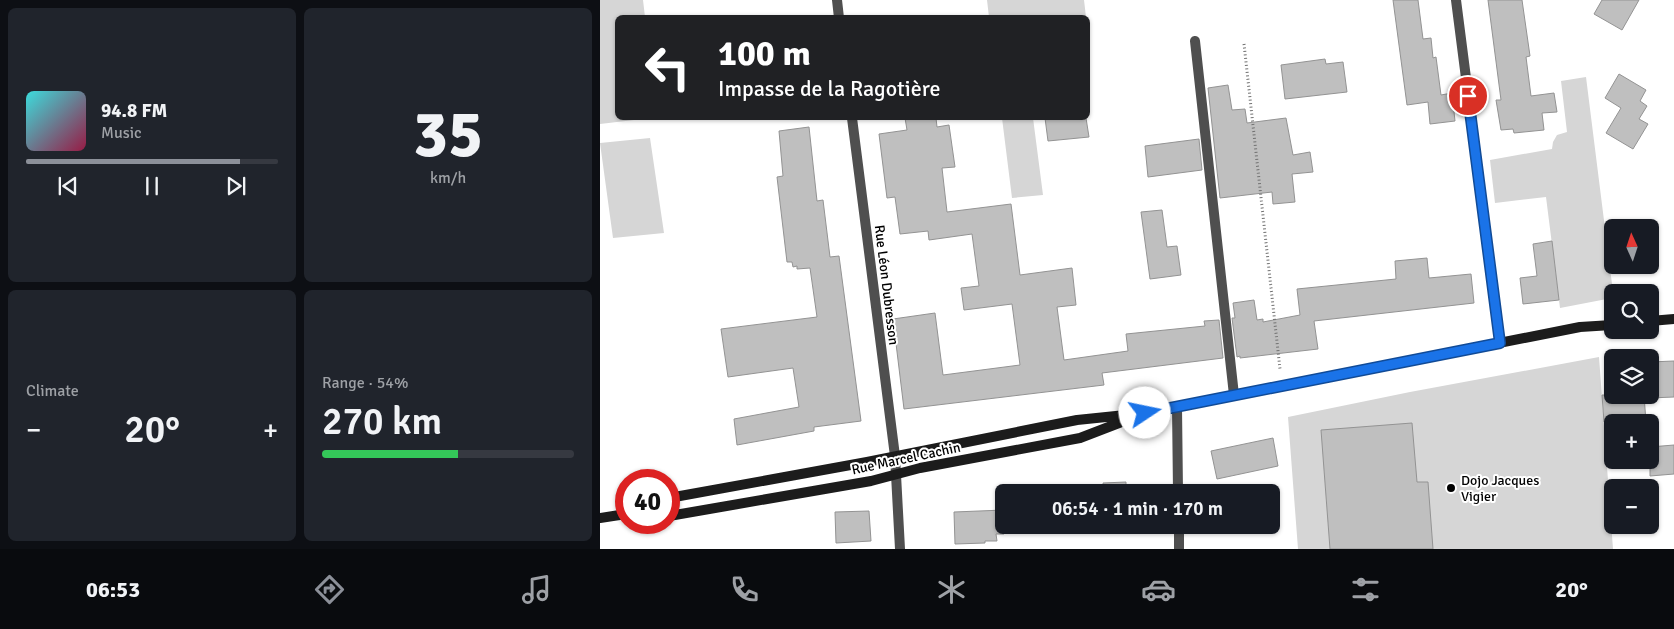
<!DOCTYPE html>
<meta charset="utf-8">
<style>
:root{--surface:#171b24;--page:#20242c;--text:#f1f3f6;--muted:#9ea1a6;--line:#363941;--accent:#8c9099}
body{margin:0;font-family:Signika,sans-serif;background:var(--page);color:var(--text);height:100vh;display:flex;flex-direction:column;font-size:19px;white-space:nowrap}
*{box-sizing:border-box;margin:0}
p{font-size:16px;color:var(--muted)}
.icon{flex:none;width:28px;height:28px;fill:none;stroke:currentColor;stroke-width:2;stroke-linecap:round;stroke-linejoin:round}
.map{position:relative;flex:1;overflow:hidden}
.details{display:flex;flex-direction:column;gap:8px;padding:8px;background:#0d0f14;width:600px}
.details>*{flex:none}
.hud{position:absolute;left:15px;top:15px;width:475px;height:105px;border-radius:8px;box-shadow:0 1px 4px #0004;background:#202124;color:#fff;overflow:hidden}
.needle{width:32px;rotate:357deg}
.buttons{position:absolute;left:1004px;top:219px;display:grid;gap:10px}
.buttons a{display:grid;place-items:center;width:55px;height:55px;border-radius:8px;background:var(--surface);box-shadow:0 1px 4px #0004;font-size:25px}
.speed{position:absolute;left:15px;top:469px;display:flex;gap:10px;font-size:25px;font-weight:700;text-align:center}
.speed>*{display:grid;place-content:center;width:65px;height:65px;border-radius:50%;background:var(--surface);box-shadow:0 1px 4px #0004;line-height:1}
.speed .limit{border:8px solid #d22;background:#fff;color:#111}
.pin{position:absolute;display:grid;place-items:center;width:42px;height:42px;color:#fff;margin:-21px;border:2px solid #fff;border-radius:50%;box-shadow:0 1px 5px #0007}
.me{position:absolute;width:55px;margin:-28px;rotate:79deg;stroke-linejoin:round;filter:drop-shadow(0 0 4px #0008)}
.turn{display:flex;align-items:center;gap:18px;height:105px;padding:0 20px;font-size:22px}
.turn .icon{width:65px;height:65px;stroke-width:2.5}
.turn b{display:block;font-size:35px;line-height:42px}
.big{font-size:38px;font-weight:600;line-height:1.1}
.details .tile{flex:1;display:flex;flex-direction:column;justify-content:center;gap:8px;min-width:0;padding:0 18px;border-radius:8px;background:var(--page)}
.details .dial{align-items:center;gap:0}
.dial b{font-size:65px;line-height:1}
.song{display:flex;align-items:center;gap:15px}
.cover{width:60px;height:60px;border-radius:8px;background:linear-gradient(135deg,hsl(180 70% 55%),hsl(340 70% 35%))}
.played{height:5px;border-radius:2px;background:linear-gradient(90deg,var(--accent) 85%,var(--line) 85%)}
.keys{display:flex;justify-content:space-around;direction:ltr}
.heat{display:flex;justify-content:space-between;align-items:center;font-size:28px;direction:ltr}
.charge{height:8px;border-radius:4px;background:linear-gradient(90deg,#34c759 54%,var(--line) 0)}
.details .tiles{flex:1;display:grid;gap:8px;grid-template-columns:repeat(2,1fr)}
.trip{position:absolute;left:395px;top:484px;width:285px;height:50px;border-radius:8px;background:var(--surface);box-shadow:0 1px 4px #0004;font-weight:600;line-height:50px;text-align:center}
.menu{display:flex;height:80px;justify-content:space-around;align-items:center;background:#090b0e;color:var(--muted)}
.menu .icon{width:35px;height:35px}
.menu .selected{color:var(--accent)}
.menu b{font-size:22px;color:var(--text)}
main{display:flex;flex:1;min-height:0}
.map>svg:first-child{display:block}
.green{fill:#d6d6d6}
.building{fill:#bfbfbf;stroke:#939393}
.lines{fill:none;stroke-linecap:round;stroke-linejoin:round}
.path{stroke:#717171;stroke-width:3;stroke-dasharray:1 2.5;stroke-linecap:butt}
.lane{stroke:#4f4f4f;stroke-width:10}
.street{stroke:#4f4f4f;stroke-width:10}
.secondary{stroke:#1c1c1c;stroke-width:10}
.route-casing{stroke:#114b97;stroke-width:12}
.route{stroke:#1a73e8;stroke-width:9}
.poi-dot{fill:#000;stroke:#fff;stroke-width:2}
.labels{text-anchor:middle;stroke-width:4;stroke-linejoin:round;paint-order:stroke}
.street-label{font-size:14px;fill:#000;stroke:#fff}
.poi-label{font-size:14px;fill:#000;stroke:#fff;text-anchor:start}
</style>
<main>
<section class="details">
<div class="tiles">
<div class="tile">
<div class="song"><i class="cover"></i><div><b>94.8 FM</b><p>Music</p></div></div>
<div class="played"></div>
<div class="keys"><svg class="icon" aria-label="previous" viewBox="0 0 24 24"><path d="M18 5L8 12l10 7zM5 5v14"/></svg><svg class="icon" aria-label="pause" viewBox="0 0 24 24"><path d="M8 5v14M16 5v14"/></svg><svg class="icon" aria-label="next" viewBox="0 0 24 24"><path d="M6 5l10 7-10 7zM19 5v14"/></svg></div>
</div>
<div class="tile dial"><b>35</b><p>km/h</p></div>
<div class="tile"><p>Climate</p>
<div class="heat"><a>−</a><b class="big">20°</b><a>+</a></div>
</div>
<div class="tile"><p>Range · 54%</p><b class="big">270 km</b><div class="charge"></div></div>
</div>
</section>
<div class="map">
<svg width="1074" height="549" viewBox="0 0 1074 549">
<rect width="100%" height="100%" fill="#fff"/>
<path class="green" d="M 0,0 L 43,0 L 45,17 L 18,18 L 18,118 L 51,118 L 0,124 Z
M 387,0 L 484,0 L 486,17 L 389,17 Z
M 986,77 L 1013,292 L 1012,298 L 960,308 L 946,197 L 895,203 L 890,160 L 952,149 L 953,142 L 957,135 L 967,132 L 961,81 Z
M 402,118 L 433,118 L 443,195 L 412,198 Z
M 50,138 L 64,233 L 13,238 L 0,143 Z
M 999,357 L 1013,549 L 698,549 L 688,417 L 810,392 Z"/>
<path class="building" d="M 793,0 L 818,0 L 823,39 L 831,38 L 833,58 L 836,57 L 841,95 L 852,93 L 855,121 L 830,124 L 828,102 L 807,105 Z
M 888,0 L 922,0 L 930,56 L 926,57 L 931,96 L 954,93 L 957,112 L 942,113 L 944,130 L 914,133 L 913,129 L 901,130 L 896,100 L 901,100 Z
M 1002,0 L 1039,0 L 1022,30 L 994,14 Z
M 725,59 L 726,64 L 743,62 L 747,92 L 685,99 L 681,65 Z
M 1019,74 L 1046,90 L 1040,101 L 1047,106 L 1039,119 L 1048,124 L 1033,149 L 1006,133 L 1021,108 L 1005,98 Z
M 628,85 L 632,110 L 645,109 L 647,123 L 686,118 L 693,155 L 710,152 L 713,172 L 692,174 L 695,202 L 673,204 L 672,192 L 620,198 L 608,88 Z
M 305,118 L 336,118 L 337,127 L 349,125 L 355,167 L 342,168 L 347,212 L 411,204 L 420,275 L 472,268 L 476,305 L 457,307 L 464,360 L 528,351 L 526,334 L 605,326 L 604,321 L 619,320 L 623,358 L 502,373 L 504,385 L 304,409 L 293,319 L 335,313 L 343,375 L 420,365 L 412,304 L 364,310 L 361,288 L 379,286 L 372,234 L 329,240 L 328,231 L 300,234 L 295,197 L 287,198 L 279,134 L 307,130 Z
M 445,118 L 486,118 L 489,137 L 448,141 Z
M 209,127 L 217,201 L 223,200 L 230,257 L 239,256 L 261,421 L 214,427 L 214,431 L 137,445 L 134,419 L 199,407 L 193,368 L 128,377 L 121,329 L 217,317 L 210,268 L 197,269 L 197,266 L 193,267 L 192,262 L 187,262 L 177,177 L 183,176 L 179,131 Z
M 599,139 L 602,170 L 548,177 L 545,146 Z
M 562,210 L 567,247 L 577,246 L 581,275 L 550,279 L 541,212 Z
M 952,241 L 959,300 L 923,304 L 920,278 L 937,276 L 933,244 Z
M 827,258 L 829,278 L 871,274 L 874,303 L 714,321 L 718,349 L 640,358 L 640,356 L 637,357 L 632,318 L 635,318 L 633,303 L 654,300 L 657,320 L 663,319 L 663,322 L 700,315 L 697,289 L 796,279 L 795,261 Z
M 1074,361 L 1074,397 L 1050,398 L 1050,362 Z
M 1002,395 L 1044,395 L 1046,422 L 1004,422 Z
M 812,423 L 817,482 L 828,482 L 833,549 L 730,549 L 721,430 Z
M 673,438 L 678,466 L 617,479 L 611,451 Z
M 1074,445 L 1074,474 L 1050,476 L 1050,447 Z
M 526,482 L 526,492 L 504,492 L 503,483 Z
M 404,510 L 404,534 L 396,534 L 397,541 L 385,541 L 385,543 L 355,544 L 354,512 Z
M 269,511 L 271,541 L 236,543 L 235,512 Z"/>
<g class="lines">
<path class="path" d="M 644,44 L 680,369"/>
<path class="lane" d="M 595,41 L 634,395"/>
<path class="street" d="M 237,0 L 239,18
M 856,0 L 900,343
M 252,118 L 295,456 L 300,549
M 577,407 L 578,492
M 579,525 L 579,549"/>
<path class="secondary" d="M 1050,321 L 1074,319
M 69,498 L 267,462 L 477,420 L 545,413 L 980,327 L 1012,325
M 69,516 L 271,481 L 320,468 L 480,438 L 532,418
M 0,518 L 26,514"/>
</g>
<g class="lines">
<defs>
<path id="route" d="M 545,413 L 900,343 L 868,96"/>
</defs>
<use href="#route" class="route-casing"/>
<use href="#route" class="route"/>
</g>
<circle class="poi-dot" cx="851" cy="488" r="5"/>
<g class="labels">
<g class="street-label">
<text transform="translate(287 285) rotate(83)" y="5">Rue Léon Dubresson</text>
<text transform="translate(306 458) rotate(-12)" y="5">Rue Marcel Cachin</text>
</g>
<g class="poi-label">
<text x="861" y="485">Dojo Jacques<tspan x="861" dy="16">Vigier</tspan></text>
</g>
</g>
</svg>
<div class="buttons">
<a><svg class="needle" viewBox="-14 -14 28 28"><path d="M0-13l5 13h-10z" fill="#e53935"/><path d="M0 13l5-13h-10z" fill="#9ea1a6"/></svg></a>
<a><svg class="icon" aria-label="search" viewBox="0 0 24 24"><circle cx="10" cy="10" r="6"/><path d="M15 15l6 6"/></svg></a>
<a><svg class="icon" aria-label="layers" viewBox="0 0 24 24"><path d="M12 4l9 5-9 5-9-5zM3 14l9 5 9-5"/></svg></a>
<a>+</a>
<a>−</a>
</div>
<div class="speed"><div class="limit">40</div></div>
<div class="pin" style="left:868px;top:96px;background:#d93025"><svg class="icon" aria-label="arrive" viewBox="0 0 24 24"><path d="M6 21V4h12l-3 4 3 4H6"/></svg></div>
<svg class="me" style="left:545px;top:413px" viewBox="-20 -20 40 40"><circle r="19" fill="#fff"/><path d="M0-13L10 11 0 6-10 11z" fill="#1a73e8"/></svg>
<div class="trip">06:54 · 1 min · 170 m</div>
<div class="hud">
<div class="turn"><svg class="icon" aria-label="left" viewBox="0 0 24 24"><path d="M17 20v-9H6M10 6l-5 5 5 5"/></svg><div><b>100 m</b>Impasse de la Ragotière</div></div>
</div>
</div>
</main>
<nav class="menu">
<b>06:53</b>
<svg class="icon selected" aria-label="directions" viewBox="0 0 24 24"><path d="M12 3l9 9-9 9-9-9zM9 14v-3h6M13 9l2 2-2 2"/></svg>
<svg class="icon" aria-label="music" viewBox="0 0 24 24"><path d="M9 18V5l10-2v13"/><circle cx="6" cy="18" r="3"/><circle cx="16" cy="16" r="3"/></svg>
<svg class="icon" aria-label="phone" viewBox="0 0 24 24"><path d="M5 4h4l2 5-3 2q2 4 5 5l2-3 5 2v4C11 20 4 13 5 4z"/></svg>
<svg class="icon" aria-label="climate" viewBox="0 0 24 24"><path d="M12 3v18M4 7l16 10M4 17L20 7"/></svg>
<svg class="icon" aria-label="car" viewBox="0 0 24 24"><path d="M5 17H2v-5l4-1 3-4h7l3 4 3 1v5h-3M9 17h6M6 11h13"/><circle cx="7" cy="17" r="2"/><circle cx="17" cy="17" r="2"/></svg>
<svg class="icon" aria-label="filters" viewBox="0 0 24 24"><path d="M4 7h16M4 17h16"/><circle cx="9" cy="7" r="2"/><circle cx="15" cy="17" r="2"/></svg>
<b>20°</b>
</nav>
